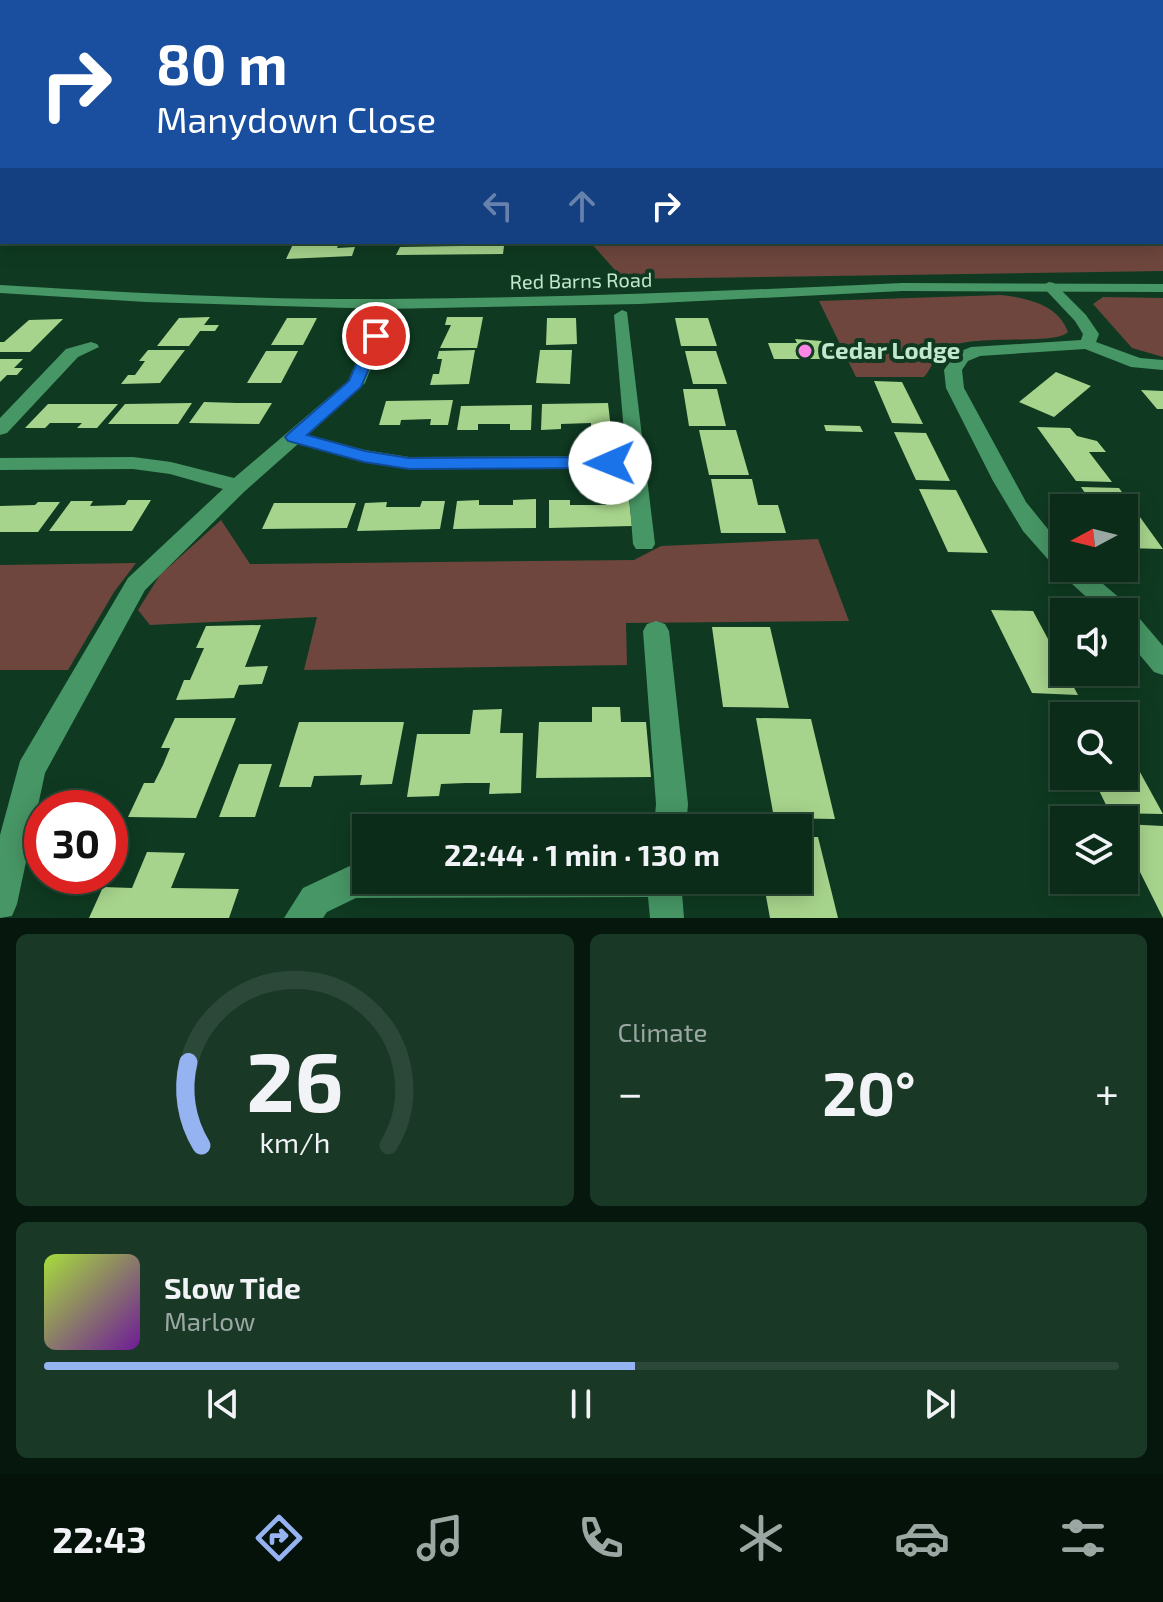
<!DOCTYPE html>
<meta charset="utf-8">
<style>
:root{--surface:#0b2c19;--page:#193826;--text:#f1f3f6;--muted:#9aa7a2;--line:#2b4838;--accent:#95b2f1}
body{margin:0;font-family:"Exo 2",sans-serif;background:var(--page);color:var(--text);height:100vh;display:flex;flex-direction:column;font-size:30px;white-space:nowrap}
*{box-sizing:border-box;margin:0}
p{font-size:26px;color:var(--muted)}
.icon{flex:none;width:44px;height:44px;fill:none;stroke:currentColor;stroke-width:2;stroke-linecap:round;stroke-linejoin:round}
.map{position:relative;height:918px;overflow:hidden}
.details{display:flex;flex-direction:column;gap:16px;padding:16px;background:#06180e;flex:1}
.details>*{flex:none}
.hud{position:absolute;left:0px;top:0px;width:1164px;height:244px;box-shadow:0 4px 20px #0003,0 0 0 2px var(--line);background:#1a4fa0;color:#fff;overflow:hidden}
.needle{width:52px;rotate:263deg}
.buttons{position:absolute;left:1050px;top:494px;display:grid;gap:16px}
.buttons a{display:grid;place-items:center;width:88px;height:88px;border-radius:0px;background:var(--surface);box-shadow:0 4px 20px #0003,0 0 0 2px var(--line);font-size:40px}
.speed{position:absolute;left:24px;top:790px;display:flex;gap:16px;font-size:40px;font-weight:700;text-align:center}
.speed>*{display:grid;place-content:center;width:104px;height:104px;border-radius:50%;background:var(--surface);box-shadow:0 4px 20px #0003,0 0 0 2px var(--line);line-height:1}
.speed .limit{border:12px solid #d22;background:#fff;color:#111}
.pin{position:absolute;display:grid;place-items:center;width:68px;height:68px;color:#fff;margin:-34px;border:4px solid #fff;border-radius:50%;box-shadow:0 2px 8px #0007}
.me{position:absolute;width:88px;margin:-44px;rotate:269deg;stroke-linejoin:round;filter:drop-shadow(0 0 6px #0008)}
.turn{display:flex;align-items:center;gap:28px;height:168px;padding:0 24px;font-size:36px}
.turn .icon{width:104px;height:104px;stroke-width:2.5}
.turn b{display:block;font-size:56px;line-height:68px}
.lanes{display:flex;align-items:center;height:76px;padding:0 24px;background:#0003;justify-content:center;gap:40px;direction:ltr}
.lanes .off{opacity:.35}
.big{font-size:60px;font-weight:700;line-height:1.1}
.details .tile{flex:1;display:flex;flex-direction:column;justify-content:center;gap:12px;min-width:0;padding:0 28px;border-radius:12px;background:var(--page)}
.details .dial{align-items:center;gap:0}
.dial svg{height:208px;overflow:visible;fill:none;stroke:var(--line);stroke-width:7;stroke-linecap:round;text-anchor:middle}
.dial text{fill:var(--text);stroke:none}
.song{display:flex;align-items:center;gap:24px}
.cover{width:96px;height:96px;border-radius:12px;background:linear-gradient(135deg,hsl(80 70% 55%),hsl(280 70% 35%))}
.played{height:8px;border-radius:4px;background:linear-gradient(90deg,var(--accent) 55%,var(--line) 55%)}
.keys{display:flex;justify-content:space-around;direction:ltr}
.heat{display:flex;justify-content:space-between;align-items:center;font-size:44px;direction:ltr}
.details .tiles{flex:1;display:grid;gap:16px;grid-template-columns:1fr 1fr}
.tile:last-child{grid-column:span 2}
.trip{position:absolute;left:352px;top:814px;width:460px;height:80px;border-radius:0px;background:var(--surface);box-shadow:0 4px 20px #0003,0 0 0 2px var(--line);font-weight:700;line-height:80px;text-align:center}
.menu{display:flex;height:128px;justify-content:space-around;align-items:center;background:#04120a;color:var(--muted)}
.menu .icon{width:56px;height:56px}
.menu .active{color:var(--accent)}
.menu b{font-size:36px;color:var(--text)}
.map>svg:first-child{display:block}
.green{fill:#6e463d}
.building{fill:#a7d48c}
.lines{fill:none;stroke-linecap:round;stroke-linejoin:round}
.minor{fill:#479665;fill-rule:evenodd}
.tertiary{fill:#479665;fill-rule:evenodd}
.route{fill:#1a73e8;stroke:#114b97;stroke-width:2}
.poi-dot{fill:#fa87e6;stroke:#0f3a21;stroke-width:3}
.labels{text-anchor:middle;stroke-width:8;stroke-linejoin:round;paint-order:stroke}
.far-street-label{font-size:20px;fill:#c1e7cc;stroke:#0f3a21}
.poi-label{font-size:24px;font-weight:bold;fill:#c1e7cc;stroke:#0f3a21;text-anchor:start}
</style>
<div class="map">
<svg width="1163" height="918" viewBox="0 0 1163 918">
<rect width="100%" height="100%" fill="#0f3a21"/>
<path class="green" d="M 1163,120 L 1163,271 L 623,279 L 590,242 L 1162,242 Z
M 1001,295 C 1027,298 1058,304 1068,332 C 1054,346 976,333 946,348 C 934,355 933,367 924,377 L 856,377 L 819,301 Z
M 1103,297 L 1163,298 L 1163,357 L 1132,348 L 1093,304 Z
M 221,520 L 250,564 L 634,560 L 661,546 L 818,539 L 849,621 L 626,623 L 627,665 L 304,670 L 317,617 L 150,625 L 138,610 L 160,575 Z
M 136,563 L 114,592 L 68,670 L 0,670 L 0,565 Z"/>
<path class="building" d="M 294,242 L 339,243 L 337,248 L 355,247 L 352,256 L 286,259 Z
M 461,242 L 488,242 L 488,246 L 504,246 L 503,254 L 396,255 L 400,247 L 460,246 Z
M 210,317 L 204,325 L 219,325 L 215,331 L 200,331 L 189,346 L 157,346 L 179,318 Z
M 447,317 L 483,317 L 477,348 L 440,348 L 451,325 L 445,325 Z
M 287,318 L 317,318 L 303,345 L 271,345 Z
M 547,318 L 576,318 L 577,344 L 546,345 Z
M 675,318 L 708,318 L 717,346 L 681,346 Z
M 63,319 L 30,352 L 0,352 L 0,342 L 4,342 L 29,320 Z
M 795,339 L 835,342 L 843,359 L 774,359 L 768,343 L 797,343 Z
M 148,350 L 185,350 L 160,383 L 121,384 L 128,375 L 135,375 L 145,361 L 139,361 Z
M 475,350 L 469,384 L 430,385 L 433,374 L 439,374 L 442,359 L 437,359 L 439,351 Z
M 540,350 L 572,350 L 570,384 L 536,383 Z
M 266,351 L 298,351 L 281,383 L 247,383 Z
M 685,351 L 716,351 L 727,384 L 693,384 Z
M 0,359 L 23,359 L 14,368 L 23,368 L 17,375 L 7,375 L 0,382 Z
M 1056,372 L 1091,386 L 1054,417 L 1019,402 Z
M 874,381 L 902,382 L 923,424 L 892,423 Z
M 683,389 L 717,389 L 726,426 L 689,426 Z
M 1141,390 L 1163,391 L 1163,409 L 1157,409 Z
M 453,400 L 448,425 L 430,425 L 431,419 L 401,420 L 400,425 L 379,425 L 386,401 Z
M 204,402 L 237,403 L 272,403 L 259,424 L 189,423 Z
M 192,403 L 178,424 L 108,424 L 125,404 Z
M 608,403 L 611,429 L 591,429 L 591,423 L 561,424 L 561,429 L 541,430 L 542,404 Z
M 48,404 L 118,404 L 97,428 L 77,428 L 82,423 L 50,423 L 45,428 L 25,428 Z
M 532,405 L 531,430 L 510,430 L 510,424 L 478,424 L 478,430 L 457,430 L 461,406 Z
M 824,425 L 860,426 L 863,432 L 826,431 Z
M 1037,427 L 1070,428 L 1077,436 L 1097,441 L 1106,452 L 1089,452 L 1112,482 L 1076,481 Z
M 699,430 L 736,430 L 749,475 L 709,475 Z
M 894,432 L 926,433 L 950,481 L 916,480 Z
M 711,479 L 752,479 L 758,505 L 778,505 L 786,533 L 721,533 Z
M 1081,487 L 1119,488 L 1163,549 L 1124,548 L 1124,508 L 1095,508 Z
M 919,489 L 956,490 L 988,553 L 948,552 Z
M 536,499 L 536,528 L 453,529 L 457,501 L 479,500 L 479,505 L 513,505 L 513,500 Z
M 606,499 L 629,499 L 632,526 L 549,528 L 549,500 L 570,500 L 570,505 L 606,505 Z
M 128,500 L 151,500 L 132,531 L 49,531 L 71,501 L 93,501 L 90,506 L 125,505 Z
M 422,501 L 445,501 L 440,529 L 357,531 L 365,503 L 387,502 L 386,507 L 420,507 Z
M 38,502 L 60,502 L 38,532 L 0,532 L 0,506 L 35,505 Z
M 274,503 L 356,503 L 347,528 L 262,529 Z
M 991,610 L 1033,611 L 1078,695 L 1032,693 Z
M 261,625 L 245,667 L 268,666 L 262,684 L 239,685 L 234,698 L 176,700 L 184,680 L 190,680 L 204,648 L 196,648 L 206,626 Z
M 712,627 L 770,627 L 789,708 L 723,707 Z
M 1057,706 L 1105,708 L 1109,716 L 1062,716 Z
M 592,707 L 620,707 L 621,722 L 646,722 L 651,777 L 536,778 L 539,722 L 592,722 Z
M 502,709 L 500,733 L 523,733 L 521,793 L 489,794 L 490,783 L 466,783 L 441,784 L 439,796 L 407,797 L 417,734 L 470,734 L 473,710 Z
M 175,718 L 236,718 L 196,818 L 128,817 L 144,783 L 154,783 L 163,765 L 170,748 L 161,748 Z
M 756,718 L 811,719 L 835,819 L 774,818 Z
M 299,722 L 404,722 L 392,784 L 360,785 L 362,775 L 314,776 L 311,787 L 279,787 Z
M 1124,743 L 1163,814 L 1110,813 L 1092,776 L 1124,776 Z
M 239,764 L 272,764 L 255,817 L 219,817 Z
M 1124,824 L 1163,826 L 1163,918 L 1124,840 Z
M 798,837 L 818,837 L 838,918 L 770,918 L 763,880 L 798,880 Z
M 147,852 L 185,853 L 171,888 L 239,889 L 229,918 L 89,918 L 103,887 L 132,888 Z"/>
<g class="lines">
<path class="minor" d="M 0,152 L 2,152 L 0,159 Z
M 2,210 L 2,218 L 0,219 L 0,211 Z
M 1049,282 L 1054,283 L 1086,315 L 1099,334 L 1096,342 L 1140,358 L 1163,360 L 1163,370 L 1131,367 L 1085,349 L 980,356 L 968,361 L 962,370 L 964,388 L 1026,502 L 1064,549 L 1064,568 L 1084,568 L 1128,605 L 1163,646 L 1163,675 L 1154,672 L 1124,636 L 1124,612 L 1103,612 L 1061,574 L 1023,531 L 993,481 L 946,388 L 944,370 L 956,353 L 971,347 L 1081,340 L 1083,334 L 1075,321 L 1042,286 Z
M 389,299 L 397,304 L 365,383 L 308,435 L 365,450 L 409,457 L 626,456 L 614,315 L 622,310 L 627,312 L 655,544 L 652,549 L 636,549 L 633,544 L 627,468 L 409,469 L 364,462 L 298,444 L 245,491 L 145,590 L 45,773 L 17,904 L 12,916 L 0,918 L 0,835 L 20,761 L 128,578 L 223,489 L 170,474 L 133,469 L 0,470 L 0,458 L 133,457 L 171,462 L 234,478 L 348,381 L 381,304 Z
M 91,342 L 97,344 L 99,347 L 78,357 L 7,433 L 0,435 L 0,418 L 66,349 Z
M 656,621 L 665,624 L 669,631 L 688,804 L 686,828 L 654,828 L 656,804 L 643,631 L 647,624 Z
M 354,864 L 366,864 L 366,880 L 681,880 L 684,918 L 650,918 L 648,897 L 356,898 L 327,912 L 323,918 L 284,918 L 303,888 Z"/>
<path class="tertiary" d="M 902,283 L 1163,284 L 1163,292 L 902,291 L 639,304 L 384,309 L 146,302 L 0,293 L 0,285 C 129,293 258,300 387,299 C 559,298 730,291 902,283 Z"/>
</g>
<linearGradient id="sky" x2="0" y2="1"><stop stop-color="#082012"/><stop offset="0.48" stop-color="#31554e"/><stop offset="1" stop-color="#31554e" stop-opacity="0"/></linearGradient>
<rect width="1163" height="249" fill="url(#sky)"/>
<path class="route" d="M 376,332 L 383,336 L 361,387 L 307,435 L 365,451 L 409,458 L 610,457 L 620,463 L 610,468 L 409,469 L 364,462 L 288,441 L 285,437 L 288,434 L 349,381 L 368,336 Z"/>
<circle class="poi-dot" cx="805" cy="351" r="8"/>
<g class="labels">
<g class="far-street-label">
<text transform="translate(581 281) rotate(-1)" y="7">Red Barns Road</text>
</g>
<g class="poi-label">
<text x="821" y="359">Cedar Lodge</text>
</g>
</g>
</svg>
<div class="buttons">
<a><svg class="needle" viewBox="-14 -14 28 28"><path d="M0-13l5 13h-10z" fill="#e53935"/><path d="M0 13l5-13h-10z" fill="#9aa7a2"/></svg></a>
<a><svg class="icon" aria-label="sound" viewBox="0 0 24 24"><path d="M4 9h4l5-4v14l-5-4H4zM17 9q2 3 0 6"/></svg></a>
<a><svg class="icon" aria-label="search" viewBox="0 0 24 24"><circle cx="10" cy="10" r="6"/><path d="M15 15l6 6"/></svg></a>
<a><svg class="icon" aria-label="layers" viewBox="0 0 24 24"><path d="M12 4l9 5-9 5-9-5zM3 14l9 5 9-5"/></svg></a>
</div>
<div class="speed"><div class="limit">30</div></div>
<div class="pin" style="left:376px;top:336px;background:#d93025"><svg class="icon" aria-label="arrive" viewBox="0 0 24 24"><path d="M6 21V4h12l-3 4 3 4H6"/></svg></div>
<svg class="me" style="left:610px;top:463px" viewBox="-20 -20 40 40"><circle r="19" fill="#fff"/><path d="M0-13L10 11 0 6-10 11z" fill="#1a73e8"/></svg>
<div class="trip">22:44 · 1 min · 130 m</div>
<div class="hud">
<div class="turn"><svg class="icon" aria-label="right" viewBox="0 0 24 24"><path d="M7 20v-9h11M14 6l5 5-5 5"/></svg><div><b>80 m</b>Manydown Close</div></div>
<div class="lanes"><svg class="icon off" aria-label="left" viewBox="0 0 24 24"><path d="M17 20v-9H6M10 6l-5 5 5 5"/></svg><svg class="icon off" aria-label="ahead" viewBox="0 0 24 24"><path d="M12 20V5M6 11l6-6 6 6"/></svg><svg class="icon" aria-label="right" viewBox="0 0 24 24"><path d="M7 20v-9h11M14 6l5 5-5 5"/></svg></div>
</div>
</div>
<section class="details">
<div class="tiles">
<div class="tile dial"><svg viewBox="0 0 100 80">
<path d="M14 69A42 42 0 1 1 86 69"/>
<path d="M14 69A42 42 0 0 1 9 37" stroke="#95b2f1"/>
<text x="50" y="56" font-size="32" font-weight="700">26</text>
<text x="50" y="72" font-size="11">km/h</text>
</svg></div>
<div class="tile"><p>Climate</p>
<div class="heat"><a>−</a><b class="big">20°</b><a>+</a></div>
</div>
<div class="tile">
<div class="song"><i class="cover"></i><div><b>Slow Tide</b><p>Marlow</p></div></div>
<div class="played"></div>
<div class="keys"><svg class="icon" aria-label="previous" viewBox="0 0 24 24"><path d="M18 5L8 12l10 7zM5 5v14"/></svg><svg class="icon" aria-label="pause" viewBox="0 0 24 24"><path d="M8 5v14M16 5v14"/></svg><svg class="icon" aria-label="next" viewBox="0 0 24 24"><path d="M6 5l10 7-10 7zM19 5v14"/></svg></div>
</div>
</div>
</section>
<nav class="menu">
<b>22:43</b>
<svg class="icon active" aria-label="directions" viewBox="0 0 24 24"><path d="M12 3l9 9-9 9-9-9zM9 14v-3h6M13 9l2 2-2 2"/></svg>
<svg class="icon" aria-label="music" viewBox="0 0 24 24"><path d="M9 18V5l10-2v13"/><circle cx="6" cy="18" r="3"/><circle cx="16" cy="16" r="3"/></svg>
<svg class="icon" aria-label="phone" viewBox="0 0 24 24"><path d="M5 4h4l2 5-3 2q2 4 5 5l2-3 5 2v4C11 20 4 13 5 4z"/></svg>
<svg class="icon" aria-label="climate" viewBox="0 0 24 24"><path d="M12 3v18M4 7l16 10M4 17L20 7"/></svg>
<svg class="icon" aria-label="car" viewBox="0 0 24 24"><path d="M5 17H2v-5l4-1 3-4h7l3 4 3 1v5h-3M9 17h6M6 11h13"/><circle cx="7" cy="17" r="2"/><circle cx="17" cy="17" r="2"/></svg>
<svg class="icon" aria-label="filters" viewBox="0 0 24 24"><path d="M4 7h16M4 17h16"/><circle cx="9" cy="7" r="2"/><circle cx="15" cy="17" r="2"/></svg>
</nav>
